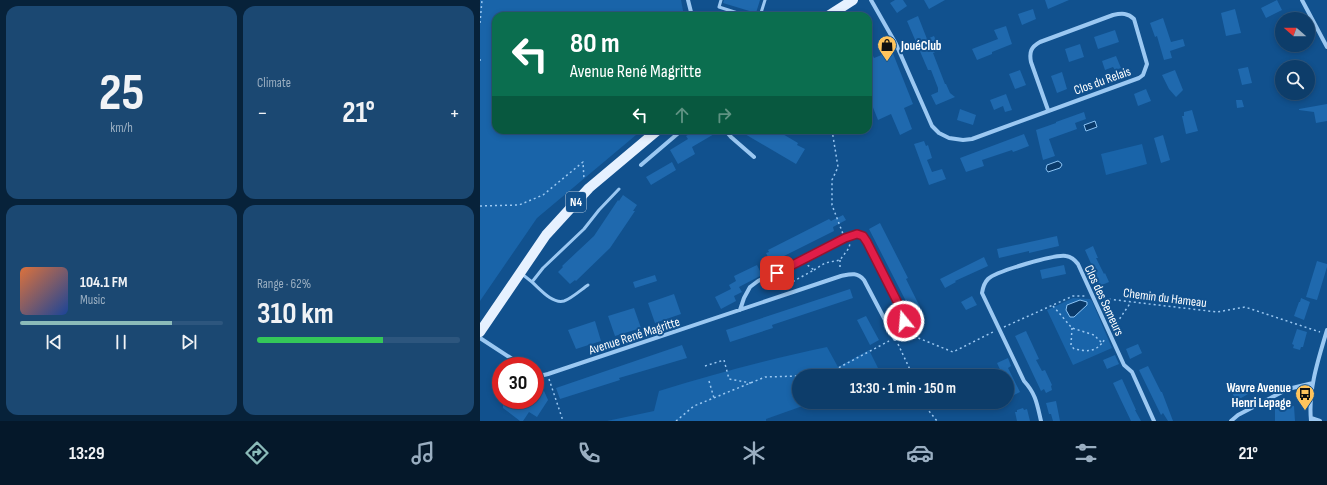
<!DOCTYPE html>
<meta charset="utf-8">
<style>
:root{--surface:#0d3d6a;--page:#1b4872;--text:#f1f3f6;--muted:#9aaec1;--line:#2d567e;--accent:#8bbbb9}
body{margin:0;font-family:"Sofia Sans Condensed",sans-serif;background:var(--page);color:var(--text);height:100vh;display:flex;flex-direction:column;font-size:15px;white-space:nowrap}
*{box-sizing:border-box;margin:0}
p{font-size:13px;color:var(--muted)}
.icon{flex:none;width:22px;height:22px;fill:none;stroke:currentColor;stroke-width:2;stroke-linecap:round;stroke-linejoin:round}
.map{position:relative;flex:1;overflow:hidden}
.side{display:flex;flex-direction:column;gap:6px;padding:6px;background:#07223a;width:480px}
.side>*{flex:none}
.guide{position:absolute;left:12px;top:12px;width:380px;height:122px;border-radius:12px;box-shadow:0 2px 6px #0003,0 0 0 1px var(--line);background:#0b6e4f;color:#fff;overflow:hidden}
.needle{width:26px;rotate:290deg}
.buttons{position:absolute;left:795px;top:12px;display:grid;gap:8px}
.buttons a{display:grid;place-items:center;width:40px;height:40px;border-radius:50%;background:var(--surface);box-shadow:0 2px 6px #0003,0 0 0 1px var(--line);font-size:20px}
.speed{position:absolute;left:12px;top:357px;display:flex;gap:8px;font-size:20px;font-weight:700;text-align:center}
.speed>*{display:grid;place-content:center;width:52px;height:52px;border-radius:50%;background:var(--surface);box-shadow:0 2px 6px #0003,0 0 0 1px var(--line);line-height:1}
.speed .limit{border:6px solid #d22;background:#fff;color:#111}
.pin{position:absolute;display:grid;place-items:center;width:34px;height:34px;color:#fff;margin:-17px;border-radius:8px;box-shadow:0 2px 6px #0006}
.me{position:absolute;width:44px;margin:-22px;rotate:343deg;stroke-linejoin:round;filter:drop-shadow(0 0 3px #0008)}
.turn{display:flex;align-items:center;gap:14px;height:84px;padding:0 12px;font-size:18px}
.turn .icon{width:52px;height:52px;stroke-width:2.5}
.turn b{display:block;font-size:28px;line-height:34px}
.lanes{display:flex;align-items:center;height:38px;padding:0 12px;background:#0003;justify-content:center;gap:20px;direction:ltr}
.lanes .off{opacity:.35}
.big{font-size:30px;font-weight:700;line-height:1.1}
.side .widget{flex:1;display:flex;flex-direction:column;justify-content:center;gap:6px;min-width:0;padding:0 14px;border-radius:12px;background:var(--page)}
.side .dial{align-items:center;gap:0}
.dial b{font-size:52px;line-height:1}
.song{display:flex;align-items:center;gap:12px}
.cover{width:48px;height:48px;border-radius:6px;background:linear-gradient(135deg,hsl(20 70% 55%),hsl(220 70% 35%))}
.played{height:4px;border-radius:2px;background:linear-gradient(90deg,var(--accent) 75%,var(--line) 75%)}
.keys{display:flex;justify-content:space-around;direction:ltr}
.heat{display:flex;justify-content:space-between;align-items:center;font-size:22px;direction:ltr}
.charge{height:6px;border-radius:3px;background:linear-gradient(90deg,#34c759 62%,var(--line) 0)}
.side .tiles{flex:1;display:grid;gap:6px;grid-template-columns:repeat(2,1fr)}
.trip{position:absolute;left:312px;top:369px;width:222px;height:40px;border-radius:20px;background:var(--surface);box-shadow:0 2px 6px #0003,0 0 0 1px var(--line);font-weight:700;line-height:40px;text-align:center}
.tabs{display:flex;height:64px;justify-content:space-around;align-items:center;background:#05182a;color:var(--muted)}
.tabs .icon{width:28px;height:28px}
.tabs .selected{color:var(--accent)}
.tabs b{font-size:18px;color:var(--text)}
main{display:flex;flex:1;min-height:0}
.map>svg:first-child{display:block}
.green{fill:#1964a9}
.water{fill:#0a3a6a;stroke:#8cc4f5}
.building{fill:#1f69ae}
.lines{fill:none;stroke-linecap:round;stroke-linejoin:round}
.path{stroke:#9bc8f2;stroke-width:1.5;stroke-dasharray:2 3;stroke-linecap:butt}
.service{stroke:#9bc8f2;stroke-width:3}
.minor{stroke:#9bc8f2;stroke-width:4}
.primary{stroke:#e6f1ff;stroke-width:10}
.route-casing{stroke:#92132f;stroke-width:10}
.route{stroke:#e11d48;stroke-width:7}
.labels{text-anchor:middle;stroke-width:4;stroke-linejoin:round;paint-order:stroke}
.shield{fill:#11518e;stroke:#b8cbdd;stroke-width:1}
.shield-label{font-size:12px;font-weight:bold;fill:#fff}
.poi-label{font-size:13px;font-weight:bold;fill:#fff;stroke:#11518e;text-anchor:start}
.street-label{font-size:13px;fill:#fff;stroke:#11518e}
</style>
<main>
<section class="side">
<div class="tiles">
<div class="widget dial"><b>25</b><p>km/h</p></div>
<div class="widget"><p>Climate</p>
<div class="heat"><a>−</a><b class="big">21°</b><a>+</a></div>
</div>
<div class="widget">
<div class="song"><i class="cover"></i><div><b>104.1 FM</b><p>Music</p></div></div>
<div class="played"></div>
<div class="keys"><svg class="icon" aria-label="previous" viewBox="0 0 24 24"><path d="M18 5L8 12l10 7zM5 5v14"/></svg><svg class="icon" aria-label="pause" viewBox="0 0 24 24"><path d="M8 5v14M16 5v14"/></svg><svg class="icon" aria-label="next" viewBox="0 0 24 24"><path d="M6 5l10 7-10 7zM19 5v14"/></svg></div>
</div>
<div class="widget"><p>Range · 62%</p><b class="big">310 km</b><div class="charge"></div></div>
</div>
</section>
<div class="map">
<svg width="847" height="421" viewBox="0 0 847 421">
<rect width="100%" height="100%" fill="#11518e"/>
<path class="green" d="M 0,0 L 201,0 L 204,16 L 16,16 L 16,130 L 162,130 L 57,218 L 0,301 Z
M 662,144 L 667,164 L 626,175 L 621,154 Z
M 593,298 L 610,299 L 612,301 L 632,348 L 593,365 L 567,310 Z
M 347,347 L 358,367 L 389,350 L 401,374 L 397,376 L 319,376 L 319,402 L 334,402 L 286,419 L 286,421 L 127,421 L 174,411 L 179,391 C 235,374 290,359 347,347 Z"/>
<path class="water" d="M 615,121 L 617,127 L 606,131 L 604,125 Z
M 578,161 L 581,163 L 582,165 L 580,168 L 568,172 L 566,169 L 567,165 Z
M 600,300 L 607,302 L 607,305 L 594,317 L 590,317 L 586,310 L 587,305 Z"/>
<path class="building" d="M 244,0 L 280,0 L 276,13 L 243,3 Z
M 415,0 L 423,0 L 427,6 L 417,13 L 410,3 Z
M 444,0 L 465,0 L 449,9 Z
M 565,0 L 589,0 L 568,9 Z
M 797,0 L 802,10 L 786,18 L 781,8 Z
M 553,9 L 556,19 L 542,25 L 538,14 Z
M 755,9 L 761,33 L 746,36 L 741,13 Z
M 438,16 L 447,39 L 454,36 L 460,50 L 453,53 L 465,84 L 466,84 L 470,93 L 475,97 L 456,105 L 451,95 L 458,92 L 458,88 L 451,70 L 448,70 L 427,21 Z
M 683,18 L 691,42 L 703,39 L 705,46 L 690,51 L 692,58 L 684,60 L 677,36 L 675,37 L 670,23 Z
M 526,26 L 532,44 L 512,52 L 512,54 L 497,60 L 492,49 L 518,39 L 514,30 Z
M 635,30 L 639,42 L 618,49 L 614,37 Z
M 600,44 L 604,57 L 589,62 L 585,49 Z
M 388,45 L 394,58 L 412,51 L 433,104 L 424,108 L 432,129 L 420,135 L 411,114 L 398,120 L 388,95 Z
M 636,56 L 641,68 L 635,70 L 633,67 L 625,70 L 622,61 Z
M 768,67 L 772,83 L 762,85 L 758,69 Z
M 540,70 L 546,85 L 535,89 L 529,74 Z
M 695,70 L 703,90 L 696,97 L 689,89 L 682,75 Z
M 582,72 L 587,89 L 577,93 L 571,76 Z
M 666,89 L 671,101 L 658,106 L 654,94 Z
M 526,94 L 532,110 L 525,112 L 523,106 L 514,110 L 510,100 Z
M 756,100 L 762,100 L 764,107 L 757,108 Z
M 847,104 L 847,121 L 836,123 L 834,112 L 819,110 L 819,109 Z
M 480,109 L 496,115 L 493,125 L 477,120 Z
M 712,110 L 718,131 L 706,134 L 702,116 L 704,116 L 704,112 Z
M 604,112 L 606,119 L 595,123 L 597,129 L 569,139 L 575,156 L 563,160 L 556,130 L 576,123 L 576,122 Z
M 217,130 L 241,130 L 212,147 L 215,154 L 198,164 L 190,150 L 208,139 L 206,136 Z
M 258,130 L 296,130 L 318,143 L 317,145 L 325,149 L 316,164 Z
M 544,134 L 549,146 L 533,152 L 532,150 L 502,160 L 504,166 L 486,172 L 480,158 Z
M 683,135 L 690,160 L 681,163 L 674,138 Z
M 444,141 L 446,146 L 448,145 L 452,158 L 447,160 L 452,172 L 462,169 L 466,179 L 449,185 L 434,144 Z
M 192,162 L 196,170 L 171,185 L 166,177 Z
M 143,195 L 157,205 L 153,211 L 155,211 L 130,248 L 96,281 L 95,280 L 90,284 L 78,272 L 83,267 L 82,266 L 114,236 L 138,200 L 139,201 Z
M 363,215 L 366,220 L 353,227 L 354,231 L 294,261 L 293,259 L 290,261 L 286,253 L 289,252 L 288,250 L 349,219 L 351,221 Z
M 400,223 L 428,278 L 426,279 L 443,313 L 434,317 L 389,229 Z
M 577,236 L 579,246 L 549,253 L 549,251 L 519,258 L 517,249 Z
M 613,246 L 618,258 L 616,258 L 624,274 L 625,273 L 629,282 L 617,287 L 613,279 L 617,277 L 605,250 Z
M 504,257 L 508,266 L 475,281 L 476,282 L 465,288 L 460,279 Z
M 837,261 L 847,264 L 847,267 L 837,300 L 826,297 Z
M 277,265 L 282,275 L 259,287 L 262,292 L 254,296 L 256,301 L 241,309 L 235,297 L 251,289 L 249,285 L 256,281 L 254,276 Z
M 584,265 L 586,274 L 562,279 L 560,270 Z
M 175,275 L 177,281 L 155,288 L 153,282 Z
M 370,289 L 373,298 L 292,325 L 293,328 L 250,342 L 246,330 Z
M 194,294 L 201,314 L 175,323 L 168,303 Z
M 492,296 L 497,305 L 486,310 L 481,302 Z
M 821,298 L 830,302 L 824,320 L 814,316 L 819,302 L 820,302 Z
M 154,308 L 161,328 L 135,336 L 128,316 Z
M 386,316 L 399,340 L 390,345 L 377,320 Z
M 115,321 L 121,341 L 96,349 L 88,330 Z
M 817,329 L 827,332 L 823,347 L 821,347 L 820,350 L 813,348 L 814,345 L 812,344 Z
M 546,331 L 559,359 L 556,360 L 562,371 L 565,370 L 572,385 L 571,386 L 572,390 L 566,393 L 564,389 L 561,391 L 535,336 Z
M 658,344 L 662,353 L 650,359 L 646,349 Z
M 202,345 L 207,358 L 139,378 L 140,380 L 80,399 L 76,388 Z
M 635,355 L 639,364 L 627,369 L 623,360 Z
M 528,358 L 531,366 L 528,368 L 540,392 L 532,396 L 527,386 L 527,376 L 523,376 L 517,363 Z
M 668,366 L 681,392 L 682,392 L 693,421 L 688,421 L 683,413 L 681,415 L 659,370 Z
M 642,379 L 656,410 L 655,410 L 661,421 L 651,421 L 640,398 L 633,383 Z
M 764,385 L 768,394 L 756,401 L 752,392 Z
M 64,391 L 68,400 L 57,417 L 49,412 L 43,421 L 40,421 L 23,408 L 23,400 L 55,400 L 55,394 Z
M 576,401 L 580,421 L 573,421 L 571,414 L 569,414 L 566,403 Z
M 814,406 L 815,421 L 795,421 L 795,407 Z
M 543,408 L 544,410 L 547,409 L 550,421 L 537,421 L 535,412 L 537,412 L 537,410 Z"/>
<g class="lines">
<path class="path" d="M 0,23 L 2,0
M 0,59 L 0,61
M 352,130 L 358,167 L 352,180 L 352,205 L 363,234
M 0,206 L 39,205 L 63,195 L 103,162 L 104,180
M 360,260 L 360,270
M 334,270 L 345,263 L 360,260 L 369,248 L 370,243
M 312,286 L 312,282 L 334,270 L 326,264
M 619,298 L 737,312 L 765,307 L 840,332
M 573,306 L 592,328 L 614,335 L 622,343 L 626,338
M 524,327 L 593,296 L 606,296
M 634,327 L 651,302
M 592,328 L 591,345 L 594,349 C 606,351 614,353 622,343
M 420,336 L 426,333 L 473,352 L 513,332
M 418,344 L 433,376
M 225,366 L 244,360 L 249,379 L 271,383
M 336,376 L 343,376 L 409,341
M 69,379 L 83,421
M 229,381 L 234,398
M 445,402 L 449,411 L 457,421
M 196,421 L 214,406 L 285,377 L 319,376"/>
<path class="service" d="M 241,0 L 239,7 L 267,16
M 280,16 L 285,0
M 42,274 L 52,282 L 63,268 L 104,229 L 119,210 L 139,189
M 52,282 C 60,289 72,304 84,301 C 91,299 102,289 108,285"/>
<path class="minor" d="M 208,0 L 212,16
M 391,0 L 416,44 L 452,126 L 459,133 L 469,138 L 483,140 L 492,139 L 659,78 L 663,75 L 667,64 L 654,19 C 648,13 642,13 633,15 L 560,42 C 551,47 549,52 551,62 L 568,110
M 822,0 L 847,47
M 245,130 L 251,137 L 274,157
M 161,165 L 202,130
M 260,310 L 264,298 L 270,287 L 278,281 L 372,235 L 377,234 L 383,236 L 387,242 L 422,311 L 425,319 L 424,321 L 410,329
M 0,338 L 43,366
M 55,374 L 64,375 L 68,374 L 361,276 C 371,274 377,272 384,280 L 415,339
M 831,418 L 840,421
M 561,421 C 557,404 556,394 544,381 L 502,293 C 503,287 504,283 508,279 C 516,271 576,254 586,256 C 592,257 595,260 598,264 L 644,365 L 652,372 L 674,421
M 751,421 L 758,415 L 808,389 L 833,383
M 831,421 C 828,390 838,360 847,330"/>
<path class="primary" d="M 348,16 L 373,0
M 0,332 L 66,235 L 109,188 L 178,130"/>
</g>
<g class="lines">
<defs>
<path id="route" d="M 297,273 L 365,238 L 377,234 L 383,236 L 387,242 L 422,311 L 425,319 L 424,321"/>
</defs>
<use href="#route" class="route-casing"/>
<use href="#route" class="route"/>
</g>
<defs>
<symbol id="shop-pin" viewBox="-11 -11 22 30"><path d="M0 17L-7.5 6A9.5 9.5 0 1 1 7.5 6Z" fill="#ffc45c" stroke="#11518e"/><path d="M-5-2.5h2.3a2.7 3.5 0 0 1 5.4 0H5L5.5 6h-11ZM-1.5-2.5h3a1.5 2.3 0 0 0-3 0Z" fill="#111"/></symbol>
<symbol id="bus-pin" viewBox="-11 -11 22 30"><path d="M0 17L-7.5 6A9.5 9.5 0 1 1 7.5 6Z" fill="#ffc45c" stroke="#11518e"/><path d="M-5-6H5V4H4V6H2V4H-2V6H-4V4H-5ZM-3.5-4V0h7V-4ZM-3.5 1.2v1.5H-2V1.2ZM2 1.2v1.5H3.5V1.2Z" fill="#111"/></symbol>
</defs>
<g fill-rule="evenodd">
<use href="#shop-pin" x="396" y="34" width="22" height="30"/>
<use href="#bus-pin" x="814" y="383" width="22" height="30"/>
</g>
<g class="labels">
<rect class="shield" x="86" y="192" width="20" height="20" rx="3"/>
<g class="shield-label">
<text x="96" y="206">N4</text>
</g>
<g class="poi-label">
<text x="421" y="50">JouéClub</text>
<text x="811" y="392" text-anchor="end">Wavre Avenue<tspan x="811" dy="15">Henri Lepage</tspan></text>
</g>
<g class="street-label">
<text transform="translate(622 80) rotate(-20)" y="5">Clos du Relais</text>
<text transform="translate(685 297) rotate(7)" y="5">Chemin du Hameau</text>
<text transform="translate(625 300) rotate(65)" y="5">Clos des Semeurs</text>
<text transform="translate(154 335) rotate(-18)" y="5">Avenue René Magritte</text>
</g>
</g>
</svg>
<div class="buttons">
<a><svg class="needle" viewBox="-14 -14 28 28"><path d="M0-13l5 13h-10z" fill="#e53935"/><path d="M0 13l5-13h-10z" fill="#9aaec1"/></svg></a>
<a><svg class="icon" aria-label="search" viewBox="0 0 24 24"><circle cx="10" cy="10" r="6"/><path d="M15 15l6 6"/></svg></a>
</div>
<div class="speed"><div class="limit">30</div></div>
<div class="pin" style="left:297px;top:273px;background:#d93025"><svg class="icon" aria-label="arrive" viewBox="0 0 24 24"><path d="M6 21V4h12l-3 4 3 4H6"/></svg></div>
<svg class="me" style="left:424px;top:321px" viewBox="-20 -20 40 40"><circle r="17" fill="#e11d48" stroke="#fff" stroke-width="3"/><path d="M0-11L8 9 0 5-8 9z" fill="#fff"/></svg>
<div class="trip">13:30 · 1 min · 150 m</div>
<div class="guide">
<div class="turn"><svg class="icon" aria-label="left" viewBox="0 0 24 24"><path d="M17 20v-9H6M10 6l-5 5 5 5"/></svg><div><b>80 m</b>Avenue René Magritte</div></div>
<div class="lanes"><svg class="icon" aria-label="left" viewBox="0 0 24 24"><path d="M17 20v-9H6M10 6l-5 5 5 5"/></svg><svg class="icon off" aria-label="ahead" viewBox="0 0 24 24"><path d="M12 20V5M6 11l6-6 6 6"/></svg><svg class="icon off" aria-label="right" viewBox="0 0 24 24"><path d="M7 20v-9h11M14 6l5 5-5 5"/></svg></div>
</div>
</div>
</main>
<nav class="tabs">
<b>13:29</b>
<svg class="icon selected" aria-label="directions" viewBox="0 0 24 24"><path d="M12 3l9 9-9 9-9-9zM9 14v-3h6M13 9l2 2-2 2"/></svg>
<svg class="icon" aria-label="music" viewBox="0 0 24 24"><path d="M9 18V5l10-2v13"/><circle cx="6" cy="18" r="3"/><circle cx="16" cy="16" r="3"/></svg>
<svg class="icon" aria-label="phone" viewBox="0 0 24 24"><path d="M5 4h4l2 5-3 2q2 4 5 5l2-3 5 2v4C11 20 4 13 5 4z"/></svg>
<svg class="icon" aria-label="climate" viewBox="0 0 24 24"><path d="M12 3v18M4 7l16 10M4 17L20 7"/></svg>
<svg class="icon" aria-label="car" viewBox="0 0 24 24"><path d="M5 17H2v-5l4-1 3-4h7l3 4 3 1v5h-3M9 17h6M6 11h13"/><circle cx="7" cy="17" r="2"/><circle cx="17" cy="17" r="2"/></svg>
<svg class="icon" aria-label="filters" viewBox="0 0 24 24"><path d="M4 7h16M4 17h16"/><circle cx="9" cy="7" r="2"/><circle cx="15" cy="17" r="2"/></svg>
<b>21°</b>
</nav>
